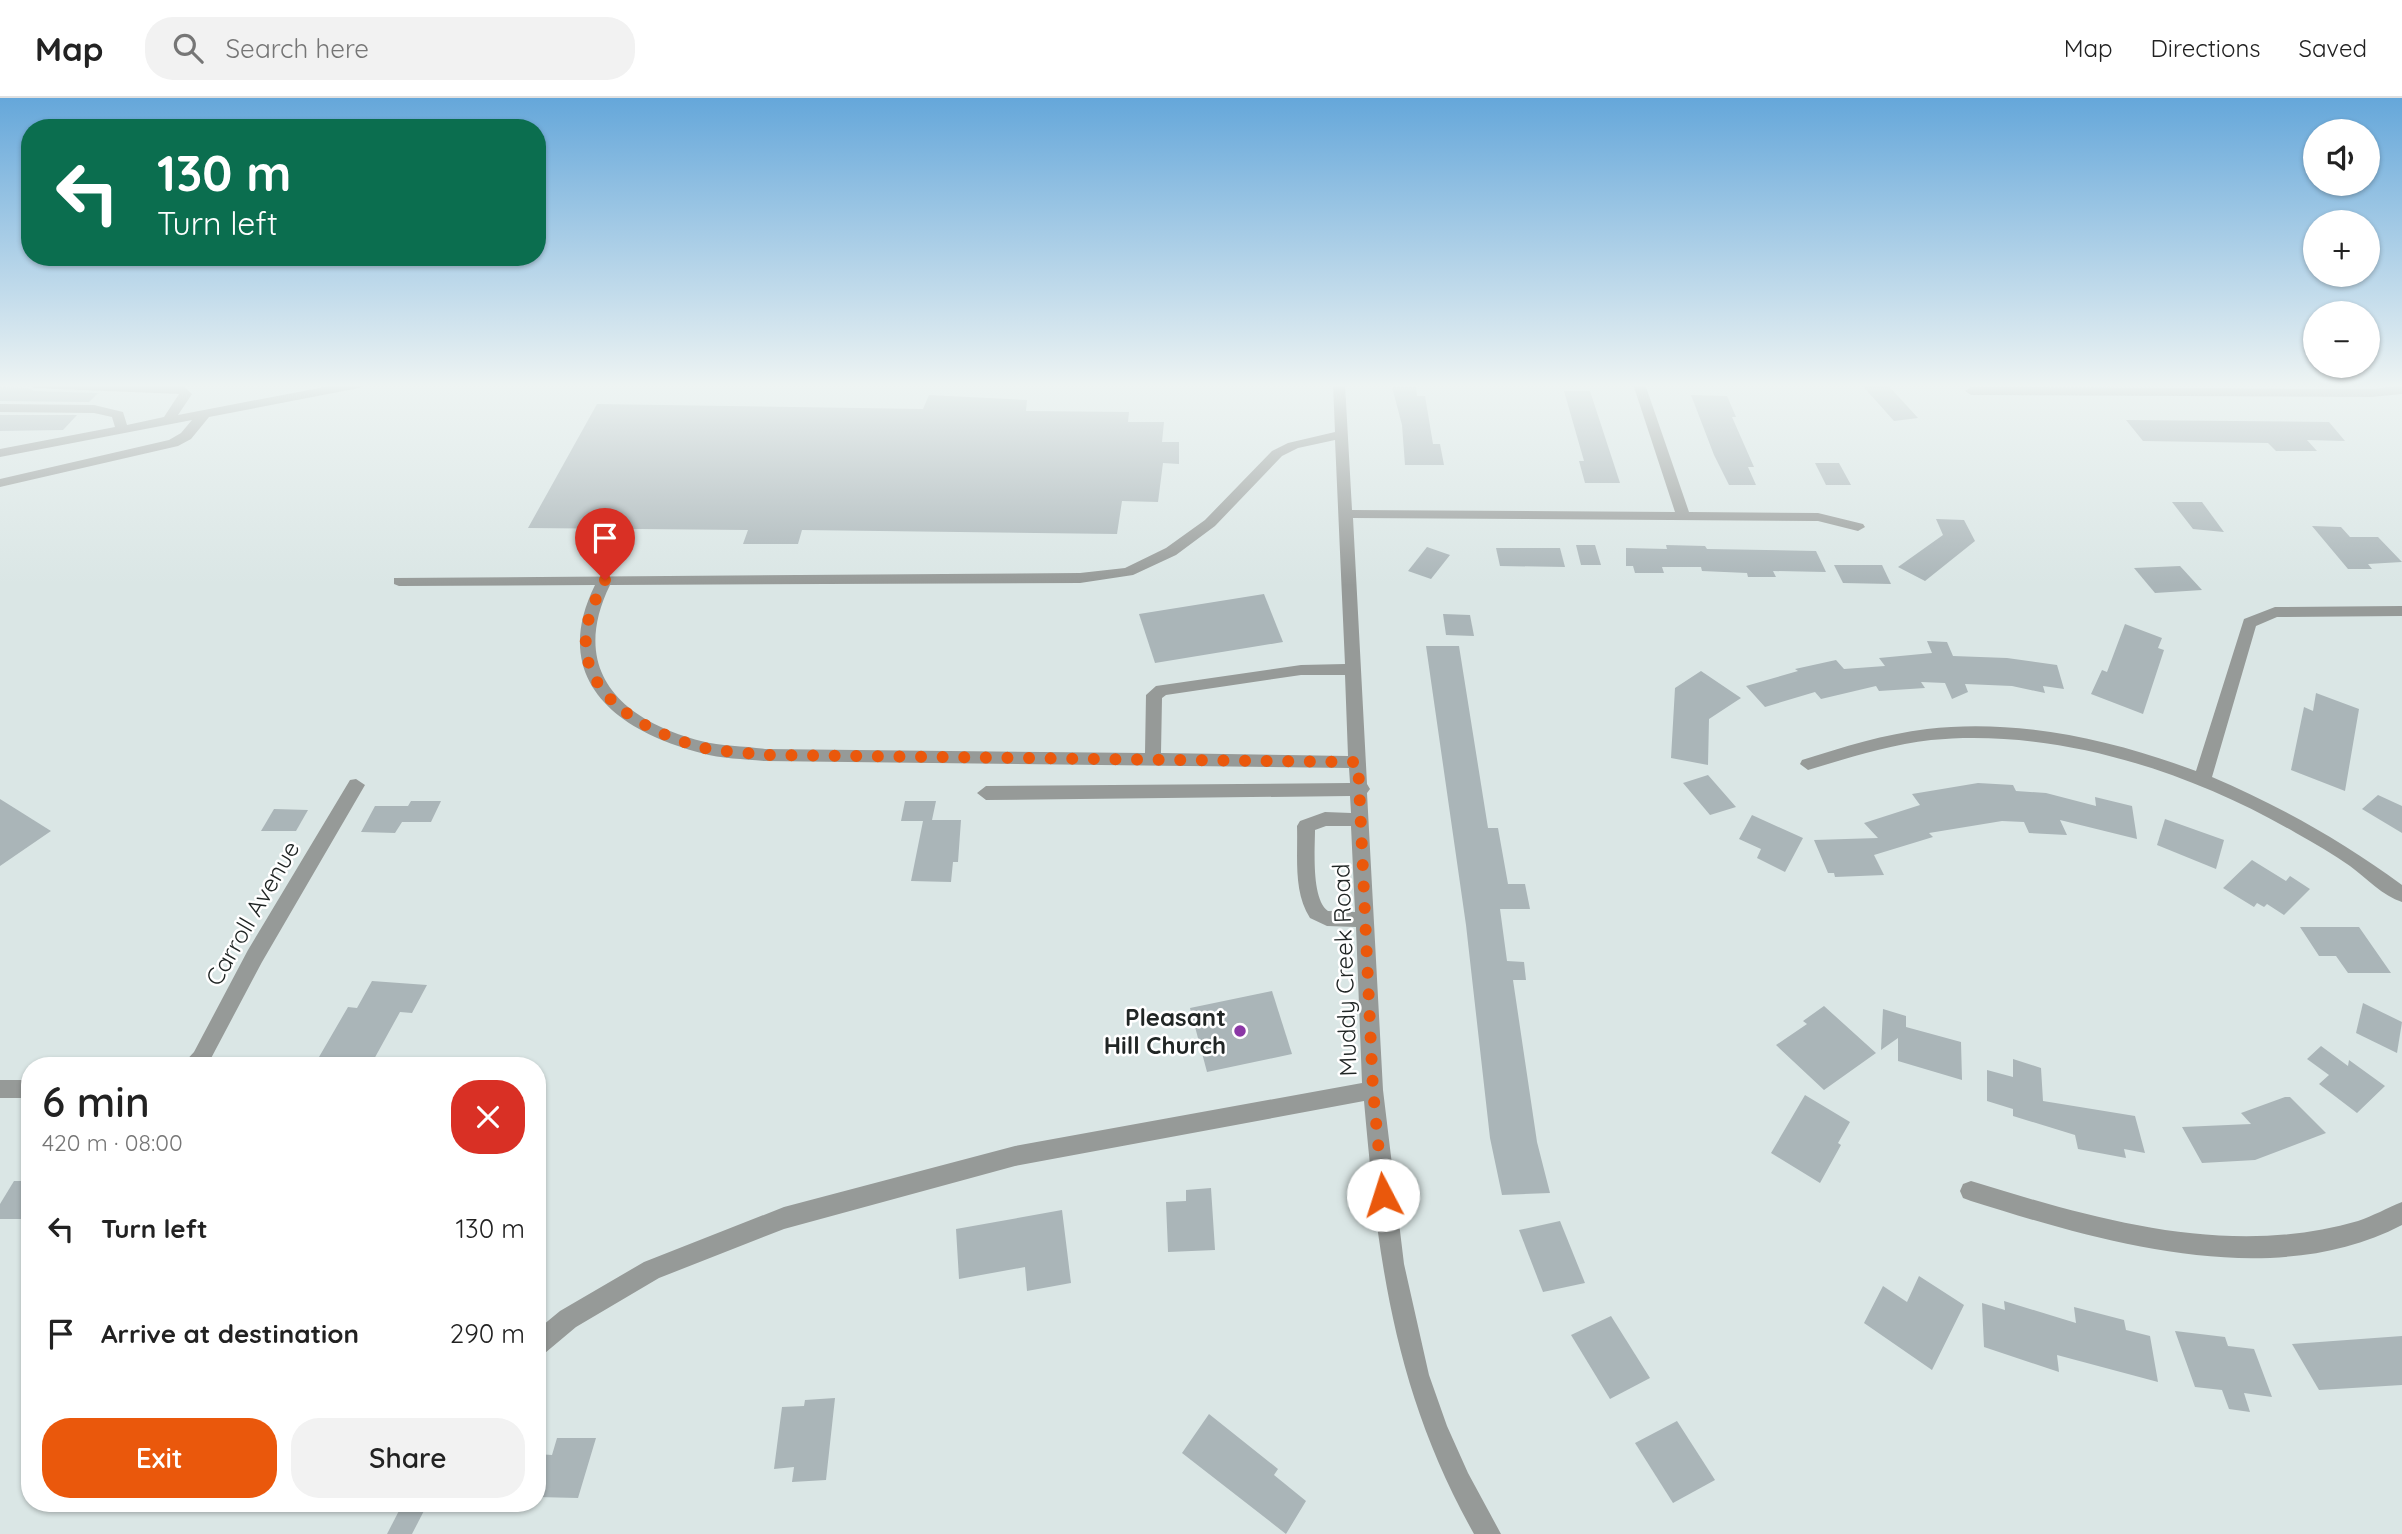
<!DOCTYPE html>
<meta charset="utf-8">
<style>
:root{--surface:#fff;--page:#f2f2f2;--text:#222;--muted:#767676;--line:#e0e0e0;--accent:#ea580c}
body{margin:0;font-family:Quicksand,sans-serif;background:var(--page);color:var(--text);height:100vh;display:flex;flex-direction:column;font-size:26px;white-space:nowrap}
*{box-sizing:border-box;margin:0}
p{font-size:23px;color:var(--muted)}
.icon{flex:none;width:38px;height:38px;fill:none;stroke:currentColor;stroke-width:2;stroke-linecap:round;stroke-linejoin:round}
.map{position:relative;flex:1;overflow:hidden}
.panel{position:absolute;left:21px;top:959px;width:525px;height:455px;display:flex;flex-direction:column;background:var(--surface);border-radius:28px;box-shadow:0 2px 5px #0004}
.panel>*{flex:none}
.top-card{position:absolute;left:21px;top:21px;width:525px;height:147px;border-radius:28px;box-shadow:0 2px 5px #0004;background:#0b6e4f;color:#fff;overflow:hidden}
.buttons{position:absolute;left:2303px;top:21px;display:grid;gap:14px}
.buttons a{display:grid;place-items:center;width:77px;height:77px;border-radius:50%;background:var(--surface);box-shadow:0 2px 5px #0004;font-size:35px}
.pin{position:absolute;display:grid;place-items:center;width:60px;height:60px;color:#fff;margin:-72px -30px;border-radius:50% 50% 50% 0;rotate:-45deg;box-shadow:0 0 7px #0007}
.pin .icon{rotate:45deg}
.me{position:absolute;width:77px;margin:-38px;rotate:355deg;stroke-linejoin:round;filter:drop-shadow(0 0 5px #0008)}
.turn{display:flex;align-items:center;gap:24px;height:147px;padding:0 21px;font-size:32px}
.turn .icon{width:91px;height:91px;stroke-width:2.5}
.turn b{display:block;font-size:49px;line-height:60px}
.round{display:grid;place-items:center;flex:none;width:74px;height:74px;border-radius:28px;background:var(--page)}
.summary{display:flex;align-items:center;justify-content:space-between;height:119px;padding:0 21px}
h1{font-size:42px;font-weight:600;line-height:52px}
.button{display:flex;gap:14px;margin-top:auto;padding:14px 21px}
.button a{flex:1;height:80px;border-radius:28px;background:var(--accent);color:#fff;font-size:28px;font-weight:600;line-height:80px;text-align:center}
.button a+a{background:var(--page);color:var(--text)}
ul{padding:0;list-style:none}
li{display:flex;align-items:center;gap:21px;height:105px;padding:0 21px}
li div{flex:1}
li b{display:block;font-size:26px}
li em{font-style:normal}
header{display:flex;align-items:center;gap:42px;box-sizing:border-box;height:98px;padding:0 35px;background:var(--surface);border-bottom:2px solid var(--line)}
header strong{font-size:33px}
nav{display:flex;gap:38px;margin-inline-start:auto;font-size:24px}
.search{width:490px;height:63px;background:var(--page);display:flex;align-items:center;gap:18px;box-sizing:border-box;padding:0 24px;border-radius:28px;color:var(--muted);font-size:26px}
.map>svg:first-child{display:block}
</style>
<header>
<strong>Map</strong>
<div class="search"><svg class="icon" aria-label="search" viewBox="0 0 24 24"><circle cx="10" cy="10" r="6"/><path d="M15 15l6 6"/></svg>Search here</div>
<nav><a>Map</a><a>Directions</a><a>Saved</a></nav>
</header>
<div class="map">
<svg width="2402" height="1436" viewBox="0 0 2402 1436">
<rect width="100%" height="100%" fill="#dae6e5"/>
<g fill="#aab5b8">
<polygon points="1861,286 1887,286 1918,320 1894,323"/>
<polygon points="0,289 29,290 34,293 98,295 89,304 0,303"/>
<polygon points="1392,289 1416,289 1417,298 1425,298 1433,346 1440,346 1444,367 1405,367 1402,327"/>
<polygon points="1564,293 1590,293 1620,385 1585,385 1579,363 1584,363"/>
<polygon points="929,297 1027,302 1026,313 1129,314 1128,324 1164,324 1162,344 1179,344 1179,366 1163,365 1158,404 1122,403 1117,436 802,432 798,446 743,446 748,432 528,430 597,306 923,311"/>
<polygon points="1691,297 1727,298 1736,319 1732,319 1754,369 1748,369 1756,387 1729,387 1714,357"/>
<polygon points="0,317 77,317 63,332 0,333"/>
<polygon points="2126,322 2329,324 2345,343 2307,342 2317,353 2276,353 2268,345 2143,343"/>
<polygon points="1815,365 1839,365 1851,387 1826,387"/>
<polygon points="2172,404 2202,404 2224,434 2193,431"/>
<polygon points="1936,421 1964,422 1975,443 1925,483 1898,469 1943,437"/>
<polygon points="2312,428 2341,429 2350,439 2378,439 2402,464 2368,466 2372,471 2348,471"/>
<polygon points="1576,447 1595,447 1601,467 1581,467"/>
<polygon points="1666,447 1705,448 1707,451 1816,453 1826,474 1773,473 1776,479 1748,479 1747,475 1702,473 1701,469 1662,469 1664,475 1635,475 1633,468 1626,468 1626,450 1667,451"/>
<polygon points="1427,449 1450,457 1431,481 1408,473"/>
<polygon points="1496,450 1560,450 1565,469 1500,468"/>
<polygon points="1834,467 1882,467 1891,486 1843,485"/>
<polygon points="2180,468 2202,492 2155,495 2134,470"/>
<polygon points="1264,496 1283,544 1155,565 1139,516"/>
<polygon points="1443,516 1470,517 1474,538 1446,537"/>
<polygon points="2125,526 2162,540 2158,550 2164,552 2143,616 2091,596 2102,572 2107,574"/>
<polygon points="1927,543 1947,544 1953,558 2007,560 2057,567 2064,591 2043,588 2045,595 2012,588 1965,586 1968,594 1952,601 1945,585 1921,584 1925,590 1879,593 1876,588 1821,601 1815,594 1765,609 1746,588 1798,573 1795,571 1836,562 1844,571 1885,568 1879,560 1932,555"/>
<polygon points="1426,548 1459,548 1488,730 1498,730 1508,786 1525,786 1530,811 1500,811 1507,863 1524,864 1526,882 1513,882 1537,1044 1550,1095 1502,1097 1490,1040 1466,827"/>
<polygon points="1701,573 1741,600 1709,621 1708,667 1671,660 1675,590"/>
<polygon points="2316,595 2359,611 2345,693 2291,672 2304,609 2313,613"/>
<polygon points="1708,677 1736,709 1710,717 1683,685"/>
<polygon points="1978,685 2013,687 2016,693 2046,695 2096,708 2095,699 2132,708 2137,741 2060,722 2067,737 2029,735 2024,724 2002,723 1929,735 1933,739 1874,757 1884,777 1835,779 1834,775 1828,775 1814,742 1878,740 1864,725 1920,707 1912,696"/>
<polygon points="2378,697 2402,708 2402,735 2362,711"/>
<polygon points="0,701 51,733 0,768"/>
<polygon points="411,703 441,703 431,724 402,724 395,735 361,734 375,708 408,708"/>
<polygon points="905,703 936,703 932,722 961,722 958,764 953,764 951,784 911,783 923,723 901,723"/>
<polygon points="274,711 308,712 296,733 261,733"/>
<polygon points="1752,717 1803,740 1785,774 1757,760 1761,751 1739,741"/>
<polygon points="2165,721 2224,742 2216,771 2157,747"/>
<polygon points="2252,762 2286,783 2290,778 2310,791 2284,817 2267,806 2264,809 2257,805 2254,809 2223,790"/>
<polygon points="2300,829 2359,829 2391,875 2348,875 2336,858 2319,858"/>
<polygon points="372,883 427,887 412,915 400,914 373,963 319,959 348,909 357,910"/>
<polygon points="1272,893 1292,956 1207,974 1190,910"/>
<polygon points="2363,905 2402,924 2397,955 2356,935"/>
<polygon points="1824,908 1876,955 1824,992 1776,947 1807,926 1803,923"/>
<polygon points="1883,911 1906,918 1906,929 1961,944 1962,982 1898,963 1898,940 1881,952"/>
<polygon points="2321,948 2348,968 2349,962 2385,988 2357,1015 2319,986 2329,977 2307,961"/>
<polygon points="2013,961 2041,970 2043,1003 2135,1018 2145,1055 2124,1051 2126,1060 2078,1051 2075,1037 2013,1018 2013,1011 1987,1003 1987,972 2013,979"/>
<polygon points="1805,997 1850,1024 1838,1045 1841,1047 1820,1085 1771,1055"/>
<polygon points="2285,999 2290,999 2326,1035 2255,1062 2202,1065 2182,1029 2251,1026 2241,1015"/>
<polygon points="14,1083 30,1083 30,1121 0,1121 0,1106"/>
<polygon points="1211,1090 1215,1152 1168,1154 1166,1104 1186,1103 1186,1092"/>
<polygon points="1062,1112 1071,1185 1027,1193 1025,1169 959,1181 956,1131"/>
<polygon points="1560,1123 1585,1185 1543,1194 1519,1132"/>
<polygon points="1919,1178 1964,1207 1932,1272 1864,1225 1883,1188 1907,1204"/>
<polygon points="2004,1203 2076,1225 2074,1209 2124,1222 2126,1232 2150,1238 2158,1284 2057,1257 2059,1274 1984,1249 1982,1205 2005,1212"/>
<polygon points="1611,1218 1650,1280 1610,1301 1571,1237"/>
<polygon points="2175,1233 2225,1239 2228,1248 2254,1251 2272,1299 2244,1295 2250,1314 2229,1311 2222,1292 2195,1289"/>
<polygon points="2402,1238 2402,1287 2319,1292 2292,1246"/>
<polygon points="835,1300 826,1382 792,1384 794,1369 774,1371 782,1309 804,1308 805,1302"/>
<polygon points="1209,1316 1278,1371 1274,1377 1306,1403 1286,1436 1182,1355"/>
<polygon points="1677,1323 1715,1382 1673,1405 1635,1345"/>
<polygon points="557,1340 596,1340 578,1400 537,1399 537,1356 552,1357"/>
<polygon points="403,1405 428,1405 412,1436 387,1436"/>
</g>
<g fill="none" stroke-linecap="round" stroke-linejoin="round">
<g fill="#969a98" fill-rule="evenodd">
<polygon points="28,286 182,287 192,296 178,317 340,286 365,286 359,290 209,319 191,341 178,348 0,389 0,381 169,342 181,335 192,322 0,359 0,351 115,329 112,319 94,315 0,314 0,306 94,307 123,314 127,327 164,319 179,296 34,290"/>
<path d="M1333,286H1345L1352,412L1675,414L1633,286H1645L1689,414L1818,415L1863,426L1865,429L1858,433L1818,423L1353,420L1367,686L1370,691L1367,695L1383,992L1404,1166L1429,1277L1447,1328L1468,1375L1501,1436H1474C1394,1293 1378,1163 1364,1003L1015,1068L784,1131L659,1180L576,1229L545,1255L537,1259V1232L560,1213L644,1164L784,1109L1015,1048L1362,985L1356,829L1327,828L1310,820C1293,794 1298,759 1297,728L1300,723L1325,714L1351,715L1350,698L986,702L977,695L986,688L1350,685L1349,670L765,663C744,661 722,661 701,655C615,633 549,580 595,487L399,488L394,486V480L1080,475L1125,470L1166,450L1205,422L1272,353L1288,345L1335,334ZM1335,342L1345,566L1301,567L1156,588L1146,597L1145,655L765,651C744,648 721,648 701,643C619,622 569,571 610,487L1080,485L1133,477L1176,457L1215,428L1282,358L1298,350ZM1301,577H1345L1348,658L1161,655L1162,600L1166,597ZM1326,728H1351L1355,814L1328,813C1311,801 1315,751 1315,732Z"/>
<polygon points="2402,288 2402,296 2371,299 1971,297 1965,293 1971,289 2371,291"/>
<path d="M2402,508V518L2277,519L2256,528L2212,679C2280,708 2342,743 2402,787V804C2383,798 2366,780 2350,768C2333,756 2314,745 2296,735C2189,673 2056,630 1931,642C1889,647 1848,660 1808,672L1800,666L1802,662C1843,649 1885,636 1927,631C2017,620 2113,642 2196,673L2244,521L2275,509Z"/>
<polygon points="356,681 365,687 262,864 208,966 181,968 194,954 248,852 350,682"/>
<rect x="0" y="982" width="30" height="18"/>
<path d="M1971,1083C2095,1121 2228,1161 2358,1123C2373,1118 2387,1110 2402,1104V1127C2271,1195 2102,1144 1971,1103L1963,1100L1960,1093L1963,1086Z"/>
</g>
</g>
<linearGradient id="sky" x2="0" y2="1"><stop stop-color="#65a7da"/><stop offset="0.59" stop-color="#eef4f3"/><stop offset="1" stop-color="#eef4f3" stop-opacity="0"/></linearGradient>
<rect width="2402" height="487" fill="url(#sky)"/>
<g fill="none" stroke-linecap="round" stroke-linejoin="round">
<path stroke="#ea580c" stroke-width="12" stroke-dasharray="0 21.6" d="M605,482C596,500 587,518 586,538C581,600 649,635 700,649C721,654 744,654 765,657L1358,664L1373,992L1383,1097"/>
</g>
<circle fill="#8b37a6" stroke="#fff" stroke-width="2.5" cx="1240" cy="933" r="7"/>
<g text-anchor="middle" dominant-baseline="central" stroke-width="5" stroke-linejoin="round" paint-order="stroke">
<g font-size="24" fill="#212625" stroke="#fff">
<text transform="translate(252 815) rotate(-60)">Carroll Avenue</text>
<text transform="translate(1344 872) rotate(-92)">Muddy Creek Road</text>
</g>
<g font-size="24" font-weight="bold" fill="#212625" stroke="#fff" text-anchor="end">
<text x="1226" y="919">Pleasant<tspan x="1226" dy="28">Hill Church</tspan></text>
</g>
</g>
</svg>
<div class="buttons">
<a><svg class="icon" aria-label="sound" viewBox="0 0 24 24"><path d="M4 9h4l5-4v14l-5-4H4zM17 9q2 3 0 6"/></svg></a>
<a>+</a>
<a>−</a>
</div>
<div class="pin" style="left:605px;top:482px;background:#d93025"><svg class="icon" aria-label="arrive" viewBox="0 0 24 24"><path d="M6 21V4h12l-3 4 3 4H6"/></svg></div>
<svg class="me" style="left:1383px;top:1097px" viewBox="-20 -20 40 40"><circle r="19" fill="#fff"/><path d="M0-13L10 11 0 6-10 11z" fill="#ea580c"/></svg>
<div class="top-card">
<div class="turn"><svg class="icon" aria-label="left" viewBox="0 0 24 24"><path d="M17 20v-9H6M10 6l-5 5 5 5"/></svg><div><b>130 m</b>Turn left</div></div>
</div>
<section class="panel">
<div class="summary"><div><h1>6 min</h1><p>420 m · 08:00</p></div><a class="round" style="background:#d93025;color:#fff"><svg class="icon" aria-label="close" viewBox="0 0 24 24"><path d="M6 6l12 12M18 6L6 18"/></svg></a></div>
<ul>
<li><svg class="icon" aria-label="left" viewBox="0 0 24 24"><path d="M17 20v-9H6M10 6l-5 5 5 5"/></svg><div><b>Turn left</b></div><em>130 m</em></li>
<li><svg class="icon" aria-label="arrive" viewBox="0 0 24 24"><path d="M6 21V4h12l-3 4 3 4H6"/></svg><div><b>Arrive at destination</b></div><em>290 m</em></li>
</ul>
<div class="button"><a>Exit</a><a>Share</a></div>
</section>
</div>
